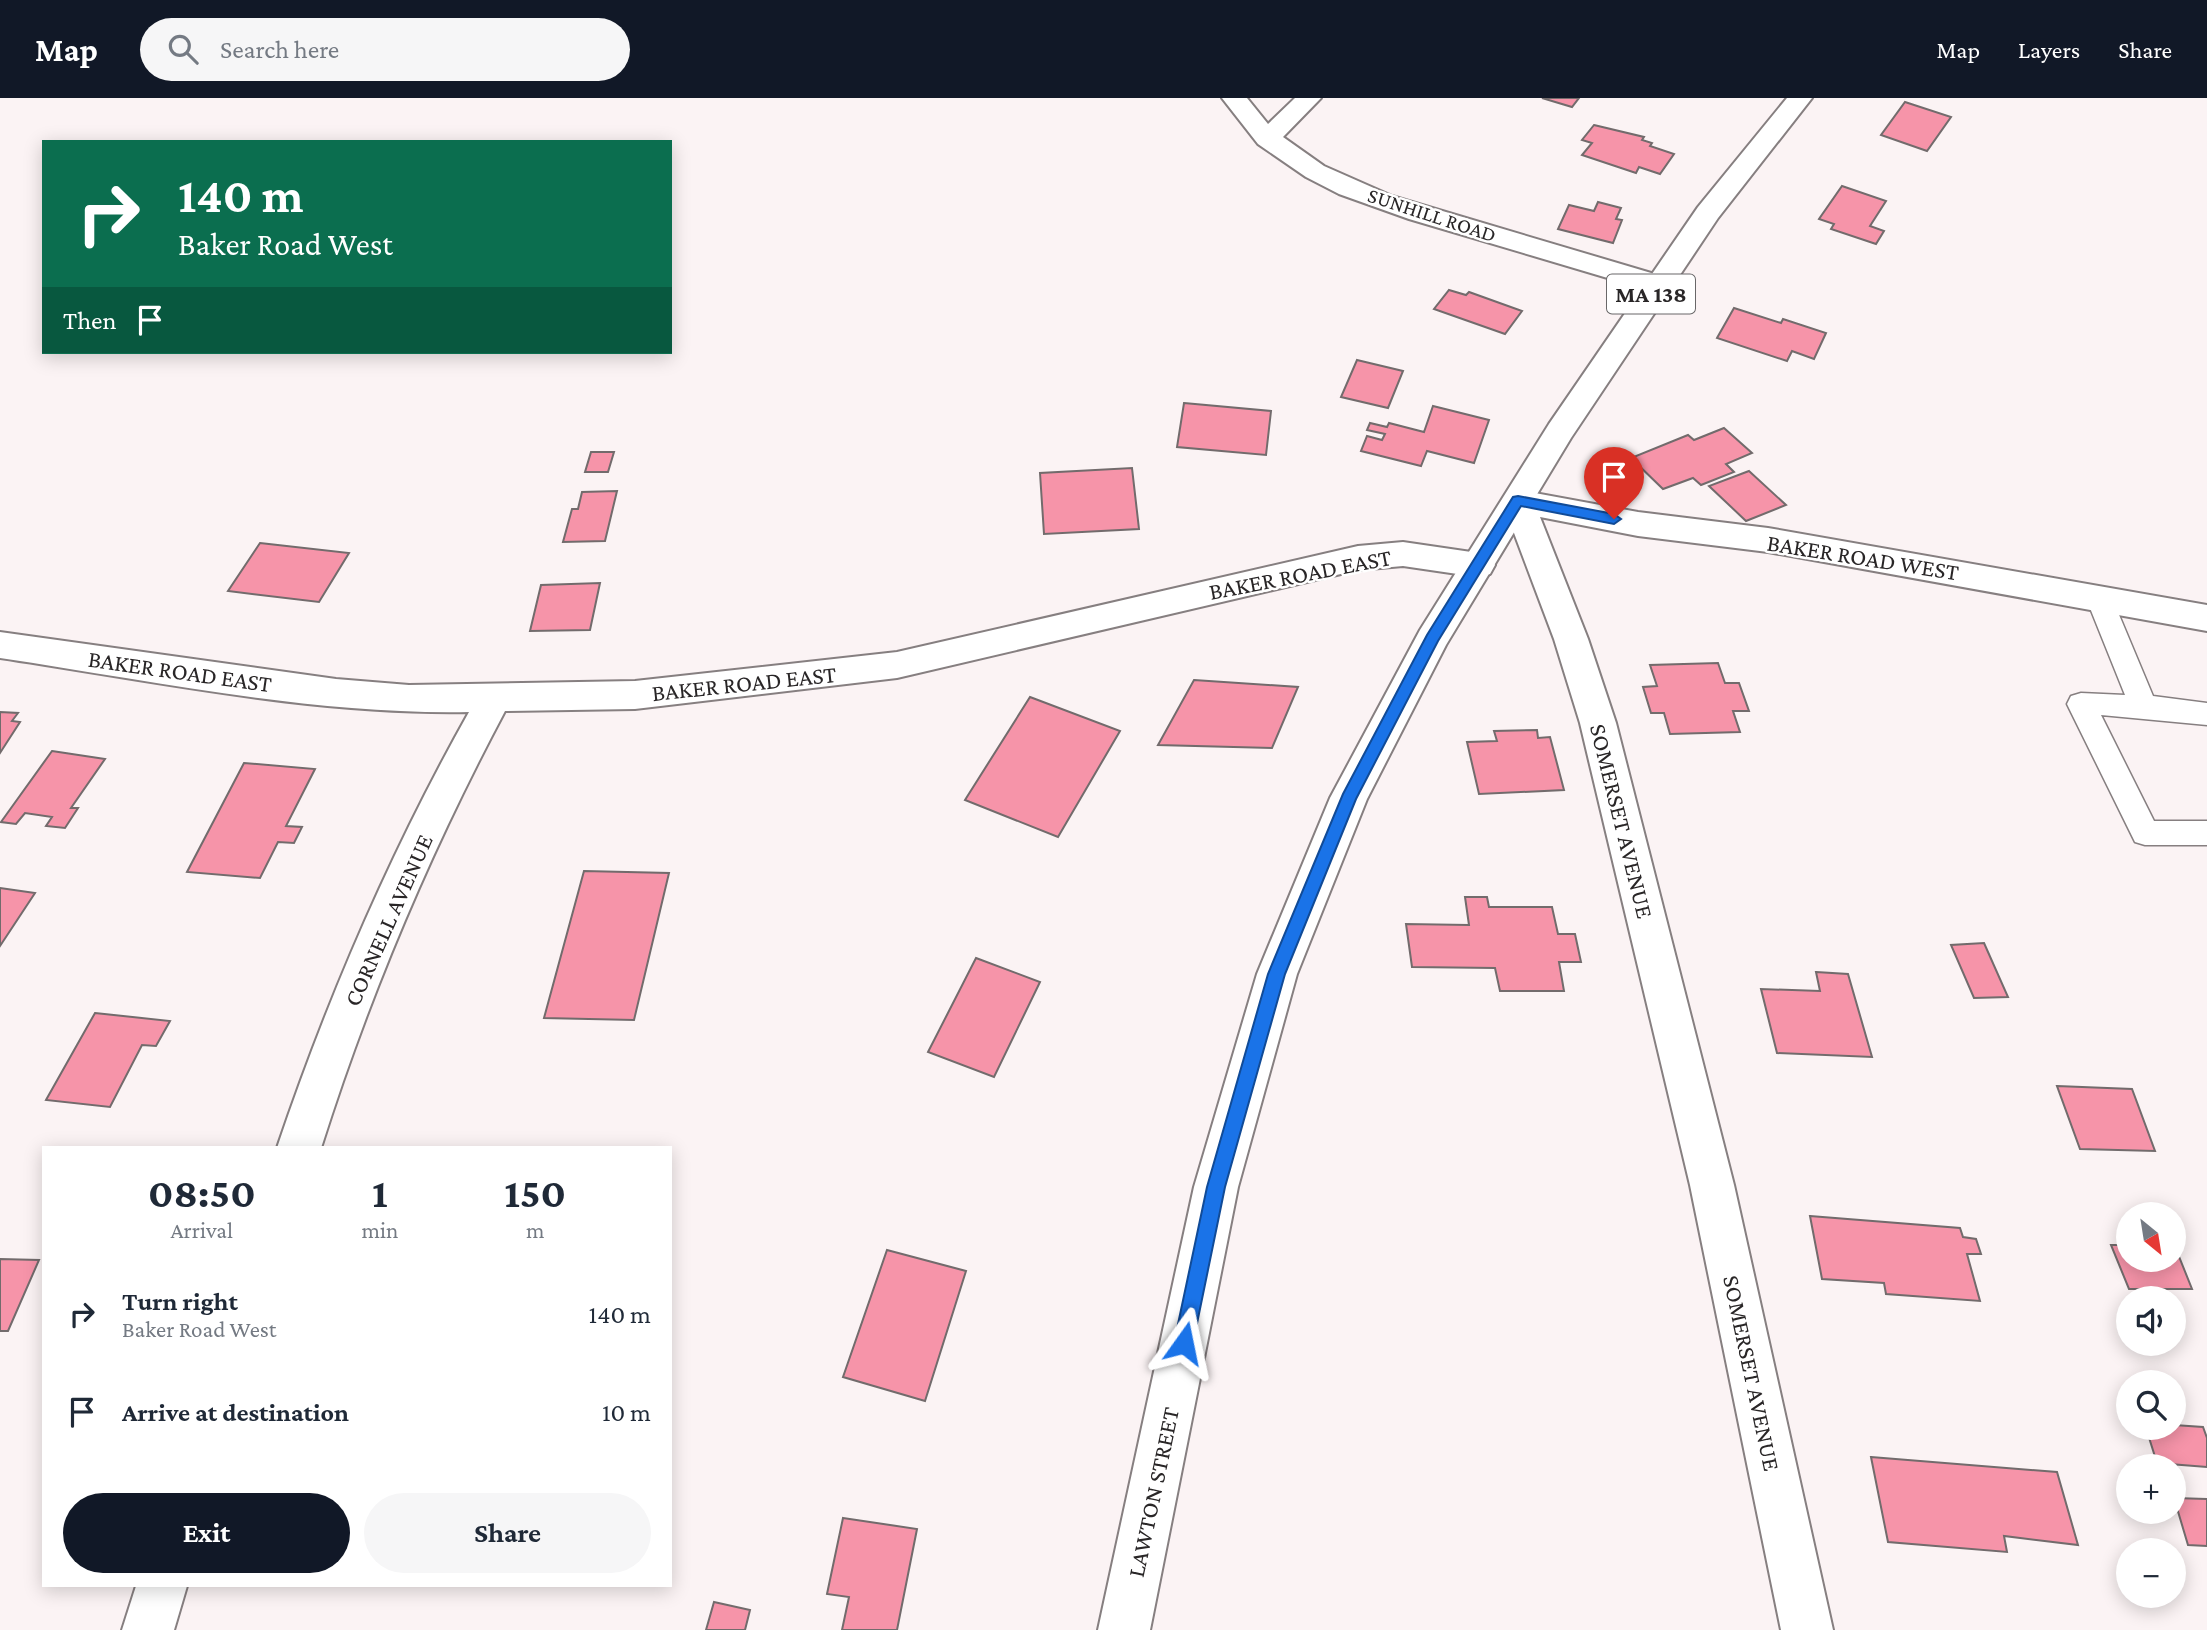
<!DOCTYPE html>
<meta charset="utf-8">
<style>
:root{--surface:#fff;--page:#f6f6f7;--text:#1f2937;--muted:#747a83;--accent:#111827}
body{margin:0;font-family:"Crimson Pro",serif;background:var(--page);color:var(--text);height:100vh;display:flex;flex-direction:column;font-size:26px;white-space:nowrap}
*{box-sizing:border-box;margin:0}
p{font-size:23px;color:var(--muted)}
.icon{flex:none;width:38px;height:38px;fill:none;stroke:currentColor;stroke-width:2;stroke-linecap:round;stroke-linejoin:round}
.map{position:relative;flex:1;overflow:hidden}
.drawer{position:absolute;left:42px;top:1048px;width:630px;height:441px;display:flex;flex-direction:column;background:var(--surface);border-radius:0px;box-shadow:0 4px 18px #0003}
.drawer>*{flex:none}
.top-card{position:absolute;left:42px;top:42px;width:630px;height:214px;border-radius:0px;box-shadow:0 4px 18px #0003;background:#0b6e4f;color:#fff;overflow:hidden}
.needle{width:46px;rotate:150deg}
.tools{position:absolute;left:2116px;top:1104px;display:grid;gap:14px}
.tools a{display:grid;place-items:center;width:70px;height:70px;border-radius:50%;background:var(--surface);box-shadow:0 4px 18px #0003;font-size:35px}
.pin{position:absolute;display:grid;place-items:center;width:60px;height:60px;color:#fff;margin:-72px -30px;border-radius:50% 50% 50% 0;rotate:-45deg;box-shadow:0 0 7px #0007}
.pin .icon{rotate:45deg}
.me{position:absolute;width:77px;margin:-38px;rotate:12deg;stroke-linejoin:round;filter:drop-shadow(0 0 5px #0008)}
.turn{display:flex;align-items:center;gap:24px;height:147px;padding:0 21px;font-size:32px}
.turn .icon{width:91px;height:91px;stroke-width:2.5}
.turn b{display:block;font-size:49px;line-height:60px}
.then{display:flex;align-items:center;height:66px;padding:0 21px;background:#0003;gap:14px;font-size:26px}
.eta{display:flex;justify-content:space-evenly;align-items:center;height:119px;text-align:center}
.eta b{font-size:42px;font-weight:700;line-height:49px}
.button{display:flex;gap:14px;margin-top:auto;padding:14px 21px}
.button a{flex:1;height:80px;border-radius:42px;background:var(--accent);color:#fff;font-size:28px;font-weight:700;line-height:80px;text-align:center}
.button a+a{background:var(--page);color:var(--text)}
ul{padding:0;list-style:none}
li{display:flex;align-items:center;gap:21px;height:98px;padding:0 21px}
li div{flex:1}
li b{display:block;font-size:26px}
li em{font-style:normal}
header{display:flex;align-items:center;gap:42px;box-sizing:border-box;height:98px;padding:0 35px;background:var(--accent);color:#fff}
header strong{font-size:33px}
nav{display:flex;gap:38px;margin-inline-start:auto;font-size:24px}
.search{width:490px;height:63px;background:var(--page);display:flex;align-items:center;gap:18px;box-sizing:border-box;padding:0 24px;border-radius:38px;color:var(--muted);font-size:26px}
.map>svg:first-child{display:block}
</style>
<header>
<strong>Map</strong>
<div class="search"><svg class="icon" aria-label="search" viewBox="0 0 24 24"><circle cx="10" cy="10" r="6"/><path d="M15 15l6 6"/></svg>Search here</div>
<nav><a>Map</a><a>Layers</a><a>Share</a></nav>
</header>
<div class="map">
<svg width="2207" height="1532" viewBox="0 0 2207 1532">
<rect width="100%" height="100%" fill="#fbf3f4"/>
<g fill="#f694a9" stroke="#726b6c" stroke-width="2">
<polygon points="1542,0 1579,0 1572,9"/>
<polygon points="1905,4 1951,19 1927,53 1881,37"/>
<polygon points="1594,27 1644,39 1642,42 1652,45 1650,48 1674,56 1660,76 1639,69 1636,75 1582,57 1592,45 1582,42"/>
<polygon points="1842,88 1886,103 1870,128 1884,133 1876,146 1831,131 1834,126 1819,121"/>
<polygon points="1598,104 1621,110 1616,121 1622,122 1613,145 1558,131 1569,107 1594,113"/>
<polygon points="1449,192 1466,197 1469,194 1522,213 1505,236 1434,211"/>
<polygon points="1734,210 1781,225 1783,221 1826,235 1814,261 1792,253 1787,263 1717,240"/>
<polygon points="1357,262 1403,273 1388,310 1341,299"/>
<polygon points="1184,305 1271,313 1266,357 1177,349"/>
<polygon points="1433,308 1489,322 1474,365 1427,353 1421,368 1361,353 1367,338 1382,342 1385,336 1367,332 1370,325 1387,329 1389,325 1424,334"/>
<polygon points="1724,330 1752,355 1726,366 1734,374 1701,387 1693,380 1663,391 1631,360 1688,337 1694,342"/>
<polygon points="591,354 614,354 608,374 585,374"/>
<polygon points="1132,370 1139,431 1044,436 1040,375"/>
<polygon points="1749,373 1786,407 1746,423 1709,388"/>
<polygon points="617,393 605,443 563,444 572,411 578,411 582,394"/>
<polygon points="260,445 349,455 319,504 228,493"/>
<polygon points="600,485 590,532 530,533 541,487"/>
<polygon points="1718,565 1725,585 1739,585 1749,613 1733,613 1740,634 1670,636 1664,615 1651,615 1643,589 1657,588 1650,567"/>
<polygon points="1194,582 1298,589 1272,650 1158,647"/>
<polygon points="1030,599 1120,633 1058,739 965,702"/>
<polygon points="0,614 18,615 12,623 20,624 0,655"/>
<polygon points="1537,632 1538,640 1550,639 1564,692 1479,696 1467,644 1497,643 1494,633"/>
<polygon points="52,653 105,661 71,710 78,710 65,730 46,728 52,719 25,715 16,726 1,724"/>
<polygon points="244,665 315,671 286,728 302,729 294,745 278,744 260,780 187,774"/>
<polygon points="584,773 669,775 634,922 544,920"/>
<polygon points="0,790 35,795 0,848"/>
<polygon points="1465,799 1487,799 1489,809 1552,809 1558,836 1575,836 1581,864 1559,864 1564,893 1500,893 1495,870 1412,869 1406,826 1469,827"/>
<polygon points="1984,845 2008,899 1974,900 1951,847"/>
<polygon points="976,860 1040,884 994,979 928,954"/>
<polygon points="1816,874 1848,876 1872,959 1777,955 1761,891 1820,893"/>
<polygon points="95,915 170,923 156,948 142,947 110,1009 46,1002"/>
<polygon points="2057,988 2132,991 2155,1053 2080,1051"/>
<polygon points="1810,1118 1960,1130 1963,1139 1976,1141 1981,1156 1967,1156 1980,1203 1886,1196 1884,1185 1822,1181"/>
<polygon points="2174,1146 2192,1191 2129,1191 2111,1147 2128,1147 2128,1162 2174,1162"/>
<polygon points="887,1152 966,1173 925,1303 843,1279"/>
<polygon points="0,1161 39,1162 8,1233 0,1233"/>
<polygon points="2174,1327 2203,1329 2207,1340 2207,1369 2157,1365 2146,1330 2174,1330"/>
<polygon points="1871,1359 2057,1374 2078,1447 2004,1438 2007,1454 1888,1444"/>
<polygon points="2174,1400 2207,1401 2207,1448 2188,1447"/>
<polygon points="843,1420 917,1431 897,1532 842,1532 849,1499 827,1496"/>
<polygon points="714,1504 750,1512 745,1532 706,1532"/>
</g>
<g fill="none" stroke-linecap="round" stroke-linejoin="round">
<g stroke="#867f80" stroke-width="3">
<polygon id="lane" points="2099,490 2108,493 2112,500 2153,598 2207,605 2207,627 2101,617 2154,723 2207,723 2207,747 2145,747 2135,744 2067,606 2071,598 2081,595 2125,597 2086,500 2090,493"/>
</g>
<g stroke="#867f80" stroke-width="4">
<g id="street">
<polygon points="1222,0 1247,0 1268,26 1295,0 1321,0 1283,39 1324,68 1392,98 1668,180 1672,186 1668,192 1658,195 1648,192 1409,121 1339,96 1306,79 1258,46"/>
<polygon points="1518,392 1638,414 1768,430 2207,507 2207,533 1768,454 1638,438 1540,419 1588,541 1616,625 1734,1087 1833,1532 1781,1532 1690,1087 1580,625 1554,541 1502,403 1507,395"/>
<path d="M1403,444L1478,455L1490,458L1495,467L1490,476L1478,479L1403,468L1358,472L897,580L635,611L505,613C430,754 369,898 321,1050H277C328,899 391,753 469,614C313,617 154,583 0,560V534L336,581L409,587L635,583L897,554L1358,448Z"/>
<polygon points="136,1488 187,1488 174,1532 122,1532"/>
</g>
</g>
<g stroke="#867f80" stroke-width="4">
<polygon id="primary" points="1787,0 1812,0 1718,120 1571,340 1446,547 1367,701 1297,876 1238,1089 1150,1532 1098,1532 1194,1089 1257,876 1330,700 1420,532 1549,326 1698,109"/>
</g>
<use href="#lane" fill="#fff" fill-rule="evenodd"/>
<use href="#street" fill="#fff" fill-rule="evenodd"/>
<use href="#primary" fill="#fff" fill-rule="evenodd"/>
</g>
<polygon fill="#1a73e8" stroke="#114b97" stroke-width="2" points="1518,398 1614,416 1621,421 1614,426 1521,408 1438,543 1356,701 1285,876 1225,1089 1193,1245 1190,1252 1184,1255 1177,1252 1174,1245 1207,1089 1268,876 1343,696 1427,537 1513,399"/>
<g text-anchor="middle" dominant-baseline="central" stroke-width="5" stroke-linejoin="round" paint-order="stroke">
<g font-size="21" fill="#292627" stroke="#fff">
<text transform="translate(1432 117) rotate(18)">SUNHILL ROAD</text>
</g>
<rect fill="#fff" stroke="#696768" stroke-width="2" x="1607" y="176.5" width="88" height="39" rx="5"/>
<g font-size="23" font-weight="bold" fill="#292627">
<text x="1651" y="196">MA 138</text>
</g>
<g font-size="24" fill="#292627" stroke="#fff">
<text transform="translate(1863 459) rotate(9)">BAKER ROAD WEST</text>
<text transform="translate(1300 476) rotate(-11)">BAKER ROAD EAST</text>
<text transform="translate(180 573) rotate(8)">BAKER ROAD EAST</text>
<text transform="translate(744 585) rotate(-6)">BAKER ROAD EAST</text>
<text transform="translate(1622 723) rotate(76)">SOMERSET AVENUE</text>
<text transform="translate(388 822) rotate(-66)">CORNELL AVENUE</text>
<text transform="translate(1752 1275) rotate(78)">SOMERSET AVENUE</text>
<text transform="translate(1153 1394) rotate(-78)">LAWTON STREET</text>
</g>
</g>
</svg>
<div class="tools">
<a><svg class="needle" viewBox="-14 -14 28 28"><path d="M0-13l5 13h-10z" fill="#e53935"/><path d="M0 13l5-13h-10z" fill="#747a83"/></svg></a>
<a><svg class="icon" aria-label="sound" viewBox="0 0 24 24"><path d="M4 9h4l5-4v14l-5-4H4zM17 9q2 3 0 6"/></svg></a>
<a><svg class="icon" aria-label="search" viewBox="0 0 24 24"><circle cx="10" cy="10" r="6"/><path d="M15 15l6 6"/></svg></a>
<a>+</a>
<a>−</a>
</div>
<div class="pin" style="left:1614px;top:421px;background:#d93025"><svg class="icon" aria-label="arrive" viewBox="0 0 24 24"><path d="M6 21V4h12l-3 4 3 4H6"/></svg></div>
<svg class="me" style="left:1184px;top:1245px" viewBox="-20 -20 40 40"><path d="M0-17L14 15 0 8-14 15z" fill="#1a73e8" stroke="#fff" stroke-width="4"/></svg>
<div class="top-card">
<div class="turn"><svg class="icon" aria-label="right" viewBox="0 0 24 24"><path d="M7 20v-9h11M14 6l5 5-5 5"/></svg><div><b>140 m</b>Baker Road West</div></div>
<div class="then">Then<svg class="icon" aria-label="arrive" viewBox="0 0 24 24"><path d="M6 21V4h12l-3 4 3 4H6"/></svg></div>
</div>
<section class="drawer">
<div class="eta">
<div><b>08:50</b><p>Arrival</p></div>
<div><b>1</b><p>min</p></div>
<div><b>150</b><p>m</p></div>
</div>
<ul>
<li><svg class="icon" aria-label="right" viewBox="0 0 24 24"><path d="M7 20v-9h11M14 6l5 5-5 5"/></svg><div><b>Turn right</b><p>Baker Road West</p></div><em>140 m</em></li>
<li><svg class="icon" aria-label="arrive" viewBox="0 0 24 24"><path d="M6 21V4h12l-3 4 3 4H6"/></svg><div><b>Arrive at destination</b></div><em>10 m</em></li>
</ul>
<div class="button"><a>Exit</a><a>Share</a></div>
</section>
</div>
